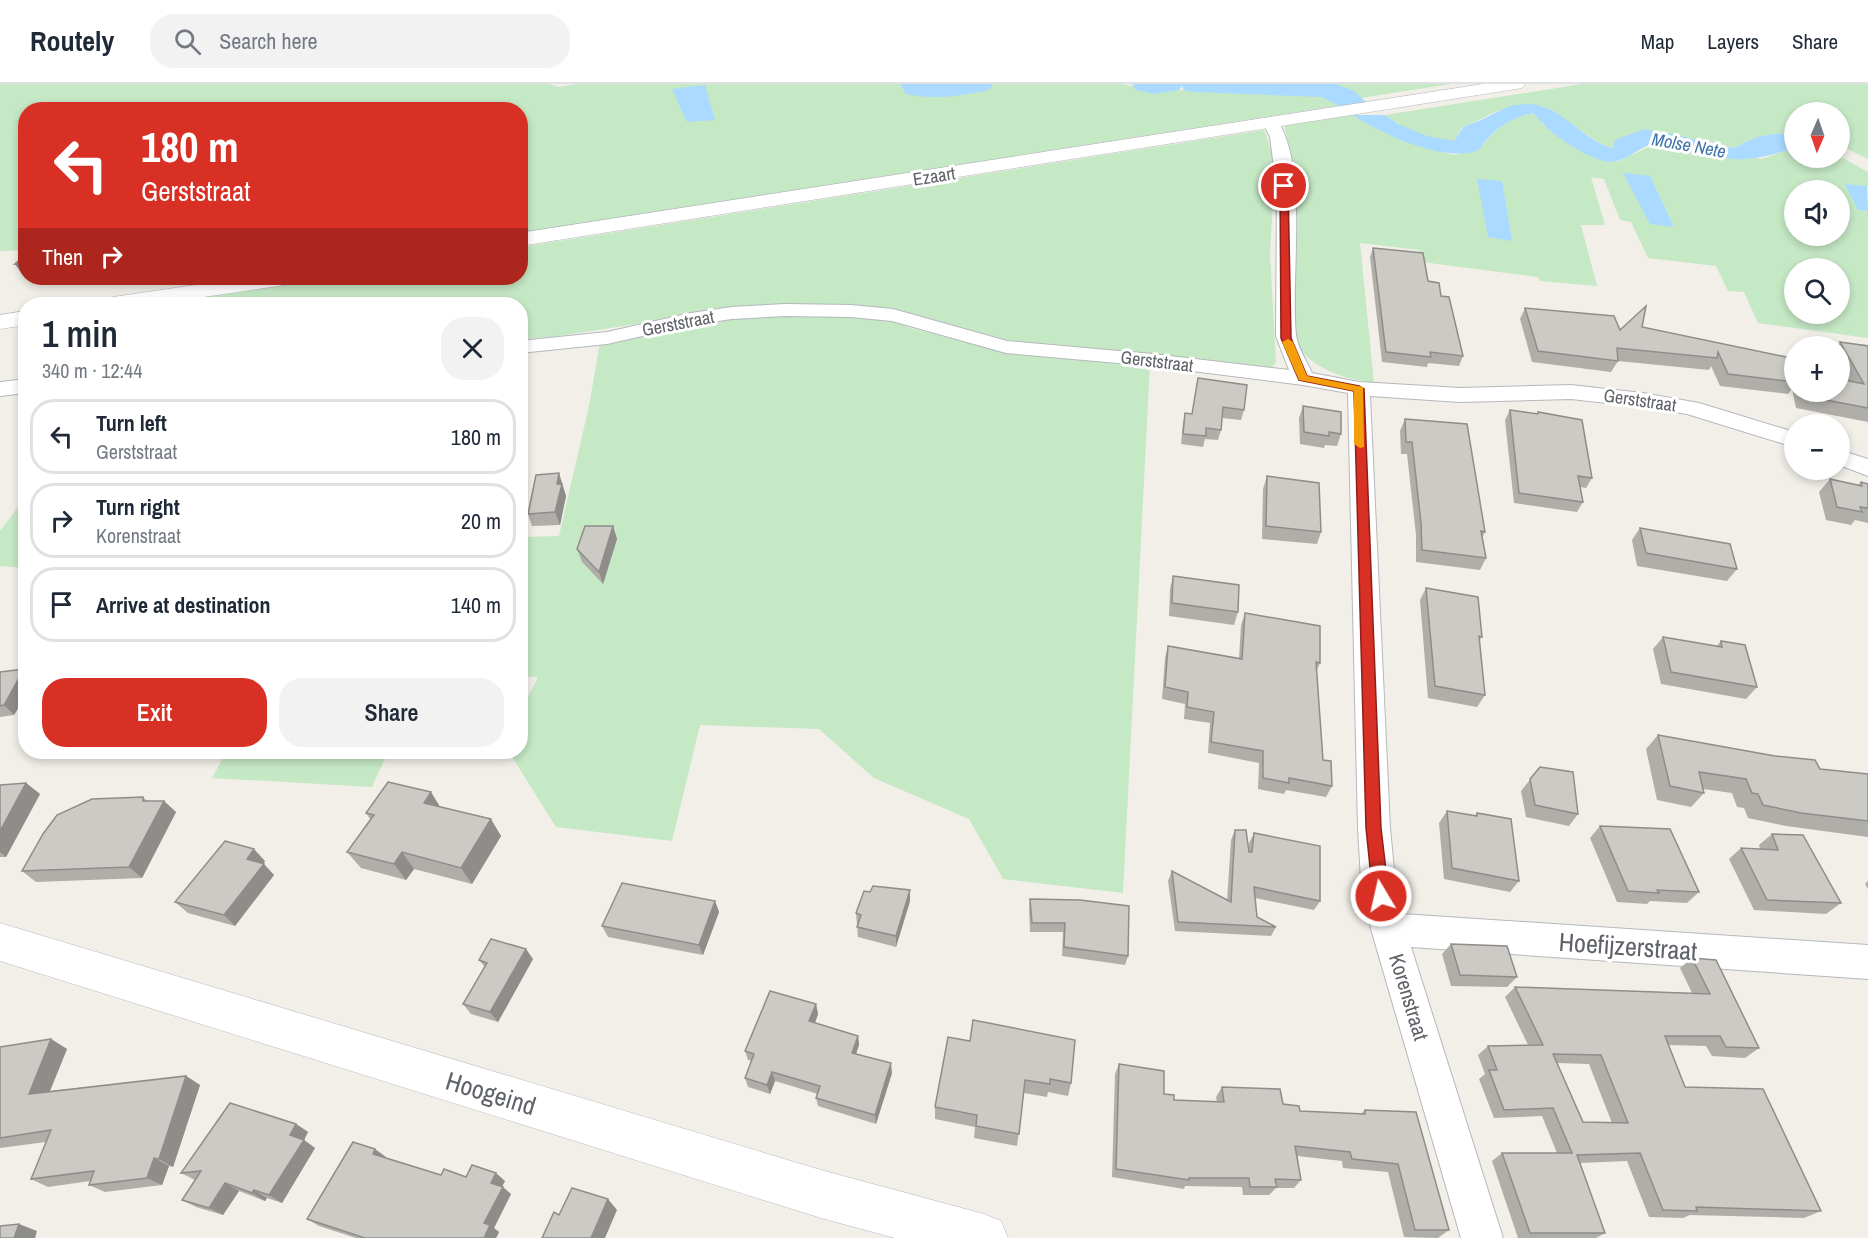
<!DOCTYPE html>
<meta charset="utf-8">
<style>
:root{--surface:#fff;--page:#f2f2f3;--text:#1f2937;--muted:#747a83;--line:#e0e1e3;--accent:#d93025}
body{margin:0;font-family:"Archivo Narrow",sans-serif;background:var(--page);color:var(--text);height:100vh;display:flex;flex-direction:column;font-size:22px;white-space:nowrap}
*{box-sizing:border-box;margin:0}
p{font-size:20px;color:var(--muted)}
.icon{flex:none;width:33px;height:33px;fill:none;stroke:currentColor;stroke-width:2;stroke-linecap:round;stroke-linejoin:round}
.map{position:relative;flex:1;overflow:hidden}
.sheet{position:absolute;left:18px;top:213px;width:510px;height:462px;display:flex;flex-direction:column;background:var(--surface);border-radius:24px;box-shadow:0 3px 9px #0003}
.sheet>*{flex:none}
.top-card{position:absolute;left:18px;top:18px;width:510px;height:183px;border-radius:24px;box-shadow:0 3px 9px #0003;background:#d93025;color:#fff;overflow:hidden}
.needle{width:39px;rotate:182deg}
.tools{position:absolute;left:1784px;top:18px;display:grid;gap:12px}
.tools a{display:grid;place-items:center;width:66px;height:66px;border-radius:50%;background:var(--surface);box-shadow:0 3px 9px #0003;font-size:30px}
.pin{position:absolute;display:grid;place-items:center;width:51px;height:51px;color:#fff;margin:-26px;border:3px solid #fff;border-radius:50%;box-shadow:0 2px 6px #0007}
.me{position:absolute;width:66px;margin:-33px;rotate:351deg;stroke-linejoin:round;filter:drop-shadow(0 0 4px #0008)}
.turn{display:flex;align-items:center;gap:21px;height:126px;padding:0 24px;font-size:27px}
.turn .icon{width:78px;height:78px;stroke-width:2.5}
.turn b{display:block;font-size:42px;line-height:51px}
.then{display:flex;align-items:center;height:57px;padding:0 24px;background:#0003;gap:12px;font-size:22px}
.round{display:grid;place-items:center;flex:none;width:63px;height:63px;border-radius:24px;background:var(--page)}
.summary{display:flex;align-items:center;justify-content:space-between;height:102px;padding:0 24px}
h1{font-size:36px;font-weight:600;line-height:45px}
.cta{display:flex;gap:12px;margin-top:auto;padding:12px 24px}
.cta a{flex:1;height:69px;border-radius:24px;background:var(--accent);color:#fff;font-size:24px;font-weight:600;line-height:69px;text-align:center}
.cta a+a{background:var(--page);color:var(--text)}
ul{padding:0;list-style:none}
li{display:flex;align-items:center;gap:18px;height:75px;margin:0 12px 9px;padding:0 12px;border:3px solid var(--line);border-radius:24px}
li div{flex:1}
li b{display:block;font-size:22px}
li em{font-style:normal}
header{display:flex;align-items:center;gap:36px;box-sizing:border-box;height:84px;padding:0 30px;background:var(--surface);border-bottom:2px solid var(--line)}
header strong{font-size:28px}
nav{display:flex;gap:33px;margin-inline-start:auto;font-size:21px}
.search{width:420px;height:54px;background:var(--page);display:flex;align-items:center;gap:15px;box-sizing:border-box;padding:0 21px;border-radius:24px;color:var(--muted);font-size:22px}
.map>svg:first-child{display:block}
</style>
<header>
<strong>Routely</strong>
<div class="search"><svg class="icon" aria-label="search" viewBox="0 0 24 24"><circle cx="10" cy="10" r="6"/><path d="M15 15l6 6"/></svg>Search here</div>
<nav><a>Map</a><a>Layers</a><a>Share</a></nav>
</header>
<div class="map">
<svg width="1868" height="1154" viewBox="0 0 1868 1154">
<rect width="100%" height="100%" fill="#f1efe8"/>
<g fill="#c5e8c5" fill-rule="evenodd">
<polygon points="0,0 549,0 558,3 577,0 908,0 908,5 923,9 936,10 969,7 995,0 1121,0 1151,5 1305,9 1330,12 1348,20 521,149 520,26 26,26 25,166 0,167"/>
<polygon points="1316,0 1451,0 1360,14 1343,5"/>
<path d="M1582,0H1868V75L1839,61V28H1794V49C1779,50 1763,50 1748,57C1741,60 1739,63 1730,64L1644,46L1615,56L1613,64C1587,58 1556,21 1535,21C1524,21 1508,24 1498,27C1486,31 1476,39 1463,42L1454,57C1430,57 1404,45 1385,31Z"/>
<path d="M1533,29L1539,34L1543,41L1589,71L1617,78L1657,59L1674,58L1695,64L1761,75L1794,64V74L1839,72L1868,88V104L1867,102L1858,126L1868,127V254L1758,239L1744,208L1728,207L1716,182L1648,174L1631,138L1620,136L1604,95L1591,93L1605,141H1581L1597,202L1540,197L1538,193L1422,178L1419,166L1360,159L1374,299C1344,294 1311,286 1295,257L1291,69L1284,41L1353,31L1396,54L1453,71L1479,66C1491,47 1512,33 1533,29ZM1623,89L1650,93L1674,143L1626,93ZM1794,106H1839V152H1794ZM1794,184H1839V230H1794Z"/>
<polygon points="1264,46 1275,78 1270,170 1276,279 1269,286 1008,256 890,224 832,220 793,221 701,230 552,253 521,255 520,220 151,220 329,194 520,194 521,163"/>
<polygon points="849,231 895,237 910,244 1006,268 1150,279 1123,809 1003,795 969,735 874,694 819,645 700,641 672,757 556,743 509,668 520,668 521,627 538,593 521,592 521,453 559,452 589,322 600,258 705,237 740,232"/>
<polygon points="25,414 25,484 0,482 0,447"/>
<polygon points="226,668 388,668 372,703 212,694"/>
</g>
<g fill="#aadaff">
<polygon points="705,1 715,36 687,38 672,5"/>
<path d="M1513,21C1521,21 1530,19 1537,21C1566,27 1584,57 1613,64L1615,56L1644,45L1668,49L1730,64C1739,63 1741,60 1748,57C1762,50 1778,50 1793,49L1794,64C1772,71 1750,78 1726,74C1704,70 1683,56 1659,58C1637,61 1625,84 1600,76C1582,70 1559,55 1545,42C1540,38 1538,33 1533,29C1512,33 1490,47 1479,66C1446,80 1381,50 1353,31H1385L1398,40L1427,52L1454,57L1464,42C1481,38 1496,27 1513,21Z"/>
<polygon points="1623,89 1650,92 1674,143 1650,140"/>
<polygon points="1477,95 1502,97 1512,157 1488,153"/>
<polygon points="1845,100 1867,102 1868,127 1858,126"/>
</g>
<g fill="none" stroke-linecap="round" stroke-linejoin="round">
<g fill="#aadaff" fill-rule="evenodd">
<path d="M900,0H993L989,6C961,12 934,16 906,10Z"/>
<polygon points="1132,0 1336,0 1354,7 1367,19 1363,25 1354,27 1345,25 1321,13 1193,8 1184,6 1182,2 1179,6 1154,10 1136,6"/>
</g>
<g stroke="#b5b8bc" stroke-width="2">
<g id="minor">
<path d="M1271,34L1277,36C1309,83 1290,192 1296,251C1298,265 1307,277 1312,289L1359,298L1460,304L1571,301L1643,309L1699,319L1794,348V363L1687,330L1643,323L1571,315L1460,318L1370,312L1390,744L1395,796L1402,830L1868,861V895L1411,863L1503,1154H1461L1371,845L1361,796L1358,744L1348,309L1303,301L1152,282L1006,269L892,237L851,233L785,232L732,235L691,241L607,260L520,269V257L607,248L691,229L732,223L785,220L851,221L893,225L1007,257L1152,270L1289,286L1276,252L1277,106L1270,53L1263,39Z"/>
<polygon points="26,295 26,309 0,312 0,298"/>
<polygon points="1839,366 1868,375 1868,392 1839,381"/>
</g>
</g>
<g stroke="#b5b8bc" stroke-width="1">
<polygon id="tertiary" points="0,839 821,1086 984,1130 1001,1137 1008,1154 895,1154 821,1134 0,877"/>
</g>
<g stroke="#b6babf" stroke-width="1">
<g id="secondary">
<polygon points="1483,0 1525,0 1522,4 1516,5 520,162 520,149"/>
<polygon points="243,194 296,194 293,199 285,201 156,220 101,220 105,215 113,213"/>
<polygon points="26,227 26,241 0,245 0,231"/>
</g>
</g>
<use href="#minor" fill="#fff" fill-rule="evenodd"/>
<use href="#tertiary" fill="#fff" fill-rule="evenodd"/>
<use href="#secondary" fill="#fff" fill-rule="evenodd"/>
</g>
<g fill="#afaea9" fill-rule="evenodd">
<polygon points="1373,164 1428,197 1441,212 1463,272 1459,282 1428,279 1427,283 1382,278 1370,173"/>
<polygon points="1525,224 1620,246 1642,243 1794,286 1794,308 1839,308 1846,297 1839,284 1839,262 1837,262 1840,258 1868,261 1868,338 1796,324 1792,305 1788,310 1720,302 1711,282 1709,286 1618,277 1611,288 1532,278 1520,235"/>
<polygon points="1198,294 1244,326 1241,336 1222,334 1221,346 1218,356 1205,355 1203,363 1181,360 1183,339 1185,329 1192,329"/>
<polygon points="1303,322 1341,350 1337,362 1325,361 1324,364 1300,360 1299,334"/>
<polygon points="1510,326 1537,330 1538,328 1592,394 1586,404 1580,403 1583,418 1577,428 1514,419 1505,336"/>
<polygon points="1405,335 1485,448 1482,454 1486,474 1480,486 1416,478 1416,451 1407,370 1401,370 1400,347"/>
<polygon points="1267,392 1321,448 1317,460 1262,455 1263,405"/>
<polygon points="1830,395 1858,401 1861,398 1868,400 1868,439 1855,436 1851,441 1826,436 1819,408"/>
<polygon points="563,402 563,403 566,412 560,441 532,442 528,430"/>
<polygon points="613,442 617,455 603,500 582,478 577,465"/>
<polygon points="1640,444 1737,485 1727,497 1637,482 1632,456"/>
<polygon points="1173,492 1238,528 1234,541 1169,532 1170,505"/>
<polygon points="1426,504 1482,553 1479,557 1485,611 1477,623 1428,614 1420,516"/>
<polygon points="1245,529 1320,579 1316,588 1323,676 1332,702 1326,713 1286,706 1284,710 1258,705 1259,679 1208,669 1210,639 1184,635 1185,620 1162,615 1165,574 1168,562 1239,574 1241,541"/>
<polygon points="1663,553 1717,562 1721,557 1757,603 1746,615 1661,600 1653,565"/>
<polygon points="26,587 26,611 14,631 0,633 0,588"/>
<polygon points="1658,651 1820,685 1868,690 1868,753 1786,742 1748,734 1744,724 1737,723 1732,709 1703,705 1704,709 1691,723 1657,716 1646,665"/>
<polygon points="1540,683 1578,730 1569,742 1526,733 1521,707"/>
<polygon points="26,699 40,710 6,773 0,773 0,701"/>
<polygon points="143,713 147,717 176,728 142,794 36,798 22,787"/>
<polygon points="441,723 501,752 472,800 414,785 406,796 361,784 347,768 370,735 366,729"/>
<polygon points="1447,727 1474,732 1477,729 1519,797 1510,808 1444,795 1439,739"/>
<polygon points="1600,742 1699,808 1687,819 1650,817 1647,820 1617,818 1590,754"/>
<polygon points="1235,746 1249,765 1249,759 1254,749 1320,817 1314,826 1255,814 1257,833 1276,843 1271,852 1175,847 1168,797 1172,787 1227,817 1231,756"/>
<polygon points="1772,750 1841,819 1826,830 1754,826 1729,775 1741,764 1760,765 1759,761"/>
<polygon points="265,777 263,780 274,791 235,842 188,829 175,818"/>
<polygon points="1868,797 1868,805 1865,800"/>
<polygon points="910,806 910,817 896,863 858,853 856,829 870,808"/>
<polygon points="1030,815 1128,872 1125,881 1062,872 1063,848 1030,848 1029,825"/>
<polygon points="715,817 719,828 703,871 608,853 602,842"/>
<polygon points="1451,860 1517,893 1507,903 1451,902 1442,870"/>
<path d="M1692,874L1759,964L1745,974L1712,972L1706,962L1669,961L1685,1003L1821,1127L1804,1134L1690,1131L1683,1134L1649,1133L1627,1077L1580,1079L1605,1149L1596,1154H1518L1492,1077L1502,1069H1557L1542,1032L1494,1034L1479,995L1485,990L1478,971L1488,962L1528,961L1505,913L1515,903L1692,909L1680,884ZM1557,979L1589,980L1612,1039L1583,1038Z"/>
<polygon points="533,875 498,938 471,930 463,920 485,883 479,876"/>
<polygon points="816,920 818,930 815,939 858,952 859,961 856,970 892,989 876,1040 818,1022 816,1014 818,1010 775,997 770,1010 748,1003 745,994 752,977 748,976 745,967"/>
<polygon points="948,953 1071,999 1068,1012 1048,1008 1047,1013 1024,1009 1017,1062 974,1054 975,1043 935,1035 935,1023"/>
<polygon points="51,955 67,965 50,1007 186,992 200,1001 173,1083 169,1082 162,1101 105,1108 89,1101 90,1097 48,1103 31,1095 46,1058 0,1064 0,963"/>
<polygon points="1119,980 1174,1016 1217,1018 1216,1013 1222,1003 1283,1020 1300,1027 1361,1030 1365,1026 1449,1146 1438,1154 1404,1153 1388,1088 1343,1084 1342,1077 1297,1072 1301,1096 1294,1104 1276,1104 1269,1111 1243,1111 1242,1103 1185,1102 1184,1105 1112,1093 1115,990"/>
<polygon points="296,1040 308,1048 304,1056 315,1064 282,1119 267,1114 265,1117 239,1107 223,1131 196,1123 182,1116 195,1096 181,1089"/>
<polygon points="386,1073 385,1074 441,1091 466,1093 505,1097 502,1103 511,1110 494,1144 499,1148 496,1154 356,1154 319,1142 307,1135"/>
</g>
<g fill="#8f8d8a">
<polygon points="26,178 26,191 23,191 15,180"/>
<polygon points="559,389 566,412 560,441 555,428 557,400"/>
<polygon points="613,442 617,455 603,500 599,488"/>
<polygon points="24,585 26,587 26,611 14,631 4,621"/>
<polygon points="26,699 40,710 6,773 0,768 0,747"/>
<polygon points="431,708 442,726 424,719"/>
<polygon points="164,717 176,728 142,794 129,783"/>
<polygon points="491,735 501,752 472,800 461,784"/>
<polygon points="254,765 265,777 258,786 247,775"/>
<polygon points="402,768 414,785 406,796 394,780"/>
<polygon points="264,780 274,791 235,842 224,831"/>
<polygon points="910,806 910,817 896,863 896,852"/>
<polygon points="715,817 719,828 703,871 699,861"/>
<polygon points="526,865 533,875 498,938 490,928"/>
<polygon points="816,920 818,930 812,947 809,937"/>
<polygon points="858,952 859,961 853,978 852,969"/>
<polygon points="51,955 67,965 45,1019 29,1010"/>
<polygon points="891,979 892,989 876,1040 875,1031"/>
<polygon points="772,988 775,997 770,1010 767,1001"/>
<polygon points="186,992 200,1001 173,1083 159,1075"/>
<polygon points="296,1040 308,1048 304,1056 315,1064 282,1119 269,1111 290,1051"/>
<polygon points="375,1065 386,1073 383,1078 373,1070"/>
<polygon points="154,1074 169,1082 162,1101 147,1094"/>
<polygon points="496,1089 505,1097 499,1107 491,1099"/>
<polygon points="225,1099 239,1107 223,1131 209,1124"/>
<polygon points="503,1103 511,1110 494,1144 499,1148 496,1154 484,1154 484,1139"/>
<polygon points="254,1106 267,1114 265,1117 252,1109"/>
<polygon points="608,1115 617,1126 605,1154 591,1154"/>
<polygon points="19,1140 37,1147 35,1154 14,1154"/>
</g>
<g fill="#cccac5" stroke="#8f8d8a" stroke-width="1.5" fill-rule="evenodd">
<polygon points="1373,164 1423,169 1428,197 1439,199 1441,212 1449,213 1463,272 1430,268 1431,273 1386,268"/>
<polygon points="26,170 26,178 15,180"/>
<polygon points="1646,222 1642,243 1791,274 1794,286 1794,298 1728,290 1718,268 1717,274 1617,264 1618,277 1538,267 1525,224 1614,232 1620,246"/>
<polygon points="1840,258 1868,262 1868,324 1805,312 1804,308 1839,308 1839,295 1864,300"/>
<polygon points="1198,294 1247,301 1244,326 1223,323 1221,346 1206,344 1206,352 1183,350 1185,329 1192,330"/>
<polygon points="1303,322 1341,328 1341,350 1329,348 1329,352 1304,348"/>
<polygon points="1510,326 1538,330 1538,328 1582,336 1592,394 1578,392 1583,418 1519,409"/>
<polygon points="1405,335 1467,340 1485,448 1481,447 1486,474 1422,466 1421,439 1412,358 1406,358"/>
<polygon points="559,389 557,400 562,400 555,428 528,430 536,391"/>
<polygon points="1267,392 1319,399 1321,448 1266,442"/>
<polygon points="1830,395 1862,402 1861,398 1868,400 1868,424 1860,423 1862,428 1837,423"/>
<polygon points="585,442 613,442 599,488 577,465"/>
<polygon points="1640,444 1730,460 1737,485 1646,469"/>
<polygon points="1173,492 1239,501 1238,528 1172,519"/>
<polygon points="1426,504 1478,513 1482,553 1479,552 1485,611 1435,602"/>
<polygon points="1245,529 1320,542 1320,579 1316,578 1323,676 1331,677 1332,702 1289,694 1289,699 1263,694 1263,667 1211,658 1214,628 1187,623 1188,608 1165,603 1168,562 1242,575"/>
<polygon points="1663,553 1722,563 1721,557 1745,561 1757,603 1671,588"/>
<polygon points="24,585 4,621 0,622 0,588"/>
<polygon points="1658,651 1775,672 1815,676 1820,685 1868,690 1868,737 1801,729 1763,721 1758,710 1752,709 1746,695 1699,688 1704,709 1670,702"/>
<polygon points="1540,683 1573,688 1578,730 1535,721 1530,695"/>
<polygon points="388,698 431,708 424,719 491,735 461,784 402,768 394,780 347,768 374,731 366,729"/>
<polygon points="26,699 0,747 0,701"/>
<polygon points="143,713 143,717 164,717 129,783 22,787 43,750 57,731 92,715"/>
<polygon points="1447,727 1477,732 1477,729 1511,735 1519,797 1452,784"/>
<polygon points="1600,742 1670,745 1699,808 1657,806 1659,809 1628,807"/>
<polygon points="1235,746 1246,746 1249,768 1252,768 1254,749 1320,762 1320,817 1254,803 1257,833 1276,843 1178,838 1172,787 1231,818"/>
<polygon points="1772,750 1803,751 1841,819 1767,816 1741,764 1778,766"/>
<polygon points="225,757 254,765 247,775 264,780 224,831 175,818"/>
<polygon points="622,799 715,817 699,861 602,842"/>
<polygon points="873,802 910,806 896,852 857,843 861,831 856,829 864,807 870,808"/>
<polygon points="1030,815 1080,816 1129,822 1128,872 1064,863 1065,839 1032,839"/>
<polygon points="491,855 526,865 490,928 463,920 487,879 479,876"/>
<polygon points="1451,860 1507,862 1517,893 1460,891"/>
<path d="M1692,874L1716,876L1759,964L1726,963L1720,952H1665L1685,1003L1763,1005L1821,1127L1696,1123L1697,1127L1663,1126L1640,1069L1577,1071L1605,1149H1530L1502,1069H1572L1553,1024L1504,1026L1489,986H1497L1488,962L1543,961L1515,903L1710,910ZM1553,970L1601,971L1628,1039L1583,1038Z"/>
<polygon points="770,907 816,920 809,937 858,952 852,969 891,979 875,1031 816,1014 820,1002 772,988 767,1001 745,994 754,970 745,967"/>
<polygon points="973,936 1075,956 1071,999 1050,995 1050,1000 1025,996 1019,1050 976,1042 977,1031 935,1023 948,953 970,957"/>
<polygon points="51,955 29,1010 186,992 159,1075 154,1074 147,1094 89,1101 94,1087 31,1095 51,1046 0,1054 0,963"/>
<polygon points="1119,980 1164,987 1164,1010 1174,1011 1174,1016 1224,1018 1222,1003 1280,1005 1283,1020 1299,1022 1300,1027 1365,1030 1365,1026 1416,1028 1449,1146 1415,1146 1398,1080 1352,1075 1350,1068 1295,1062 1301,1096 1275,1095 1277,1103 1250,1103 1249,1094 1189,1094 1189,1096 1116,1085"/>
<polygon points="230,1019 296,1040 290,1051 304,1056 269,1111 254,1106 252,1109 225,1099 209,1124 182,1116 201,1087 181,1089"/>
<polygon points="353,1058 375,1065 373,1070 441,1091 444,1085 466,1093 472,1081 496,1089 491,1099 503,1103 484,1139 490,1141 484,1154 365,1154 307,1135"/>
<polygon points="572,1104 608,1115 591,1154 542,1154 554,1128 559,1131"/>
<polygon points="19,1140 14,1154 0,1154 0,1142"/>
</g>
<polygon fill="#d93025" stroke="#8d1f18" stroke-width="1.5" points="1284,99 1288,102 1291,254 1307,292 1359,302 1364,305 1381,744 1389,812 1387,817 1381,819 1375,817 1373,812 1366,744 1354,307 1299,296 1281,254 1280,102"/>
<polygon fill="#f59e0b" points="1288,255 1293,258 1307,292 1363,303 1364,363 1360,364 1354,360 1354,307 1299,296 1282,258"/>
<g text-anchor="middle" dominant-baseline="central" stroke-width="6" stroke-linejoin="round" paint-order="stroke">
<g font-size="18" font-style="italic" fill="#4174aa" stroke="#fff">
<text transform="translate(1689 61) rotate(10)">Molse Nete</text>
</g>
<g font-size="18" fill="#5f6368" stroke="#fff">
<text transform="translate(934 92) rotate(-9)">Ezaart</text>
<text transform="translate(678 239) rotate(-11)">Gerststraat</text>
<text transform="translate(1157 277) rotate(7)">Gerststraat</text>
<text transform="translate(1640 316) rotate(8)">Gerststraat</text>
</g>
<g font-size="21" fill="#5f6368" stroke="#fff">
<text transform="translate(1409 913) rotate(73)">Korenstraat</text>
</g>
<g font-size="26" fill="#5f6368" stroke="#fff">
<text transform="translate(1628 862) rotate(4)">Hoefijzerstraat</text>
<text transform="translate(491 1009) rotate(17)">Hoogeind</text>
</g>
</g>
</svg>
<div class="tools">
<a><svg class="needle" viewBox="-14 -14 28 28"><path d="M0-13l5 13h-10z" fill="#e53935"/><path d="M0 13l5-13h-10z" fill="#747a83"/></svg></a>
<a><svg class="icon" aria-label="sound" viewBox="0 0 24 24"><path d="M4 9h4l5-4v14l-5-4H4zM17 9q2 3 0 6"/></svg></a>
<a><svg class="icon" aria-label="search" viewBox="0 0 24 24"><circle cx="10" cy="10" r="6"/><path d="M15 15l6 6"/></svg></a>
<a>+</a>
<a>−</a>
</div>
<div class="pin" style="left:1284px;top:102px;background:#d93025"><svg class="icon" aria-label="arrive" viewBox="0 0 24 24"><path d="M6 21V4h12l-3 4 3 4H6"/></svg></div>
<svg class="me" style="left:1381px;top:812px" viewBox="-20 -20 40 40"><circle r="17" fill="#d93025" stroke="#fff" stroke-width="3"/><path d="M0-11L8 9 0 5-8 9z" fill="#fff"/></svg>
<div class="top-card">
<div class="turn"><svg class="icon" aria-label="left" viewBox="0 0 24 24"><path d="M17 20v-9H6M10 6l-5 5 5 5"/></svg><div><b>180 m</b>Gerststraat</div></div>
<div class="then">Then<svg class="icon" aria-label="right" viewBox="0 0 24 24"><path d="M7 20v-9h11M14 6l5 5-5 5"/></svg></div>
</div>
<section class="sheet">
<div class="summary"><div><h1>1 min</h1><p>340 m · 12:44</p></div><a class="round"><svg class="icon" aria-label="close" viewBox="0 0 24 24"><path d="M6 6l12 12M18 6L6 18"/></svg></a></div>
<ul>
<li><svg class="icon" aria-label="left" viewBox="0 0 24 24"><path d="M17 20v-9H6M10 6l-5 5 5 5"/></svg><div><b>Turn left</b><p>Gerststraat</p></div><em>180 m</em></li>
<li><svg class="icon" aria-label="right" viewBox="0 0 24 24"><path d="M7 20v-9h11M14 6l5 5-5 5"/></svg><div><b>Turn right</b><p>Korenstraat</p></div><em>20 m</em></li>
<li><svg class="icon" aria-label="arrive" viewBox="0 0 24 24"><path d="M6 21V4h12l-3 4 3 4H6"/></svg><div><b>Arrive at destination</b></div><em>140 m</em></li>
</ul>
<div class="cta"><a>Exit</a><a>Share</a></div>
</section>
</div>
